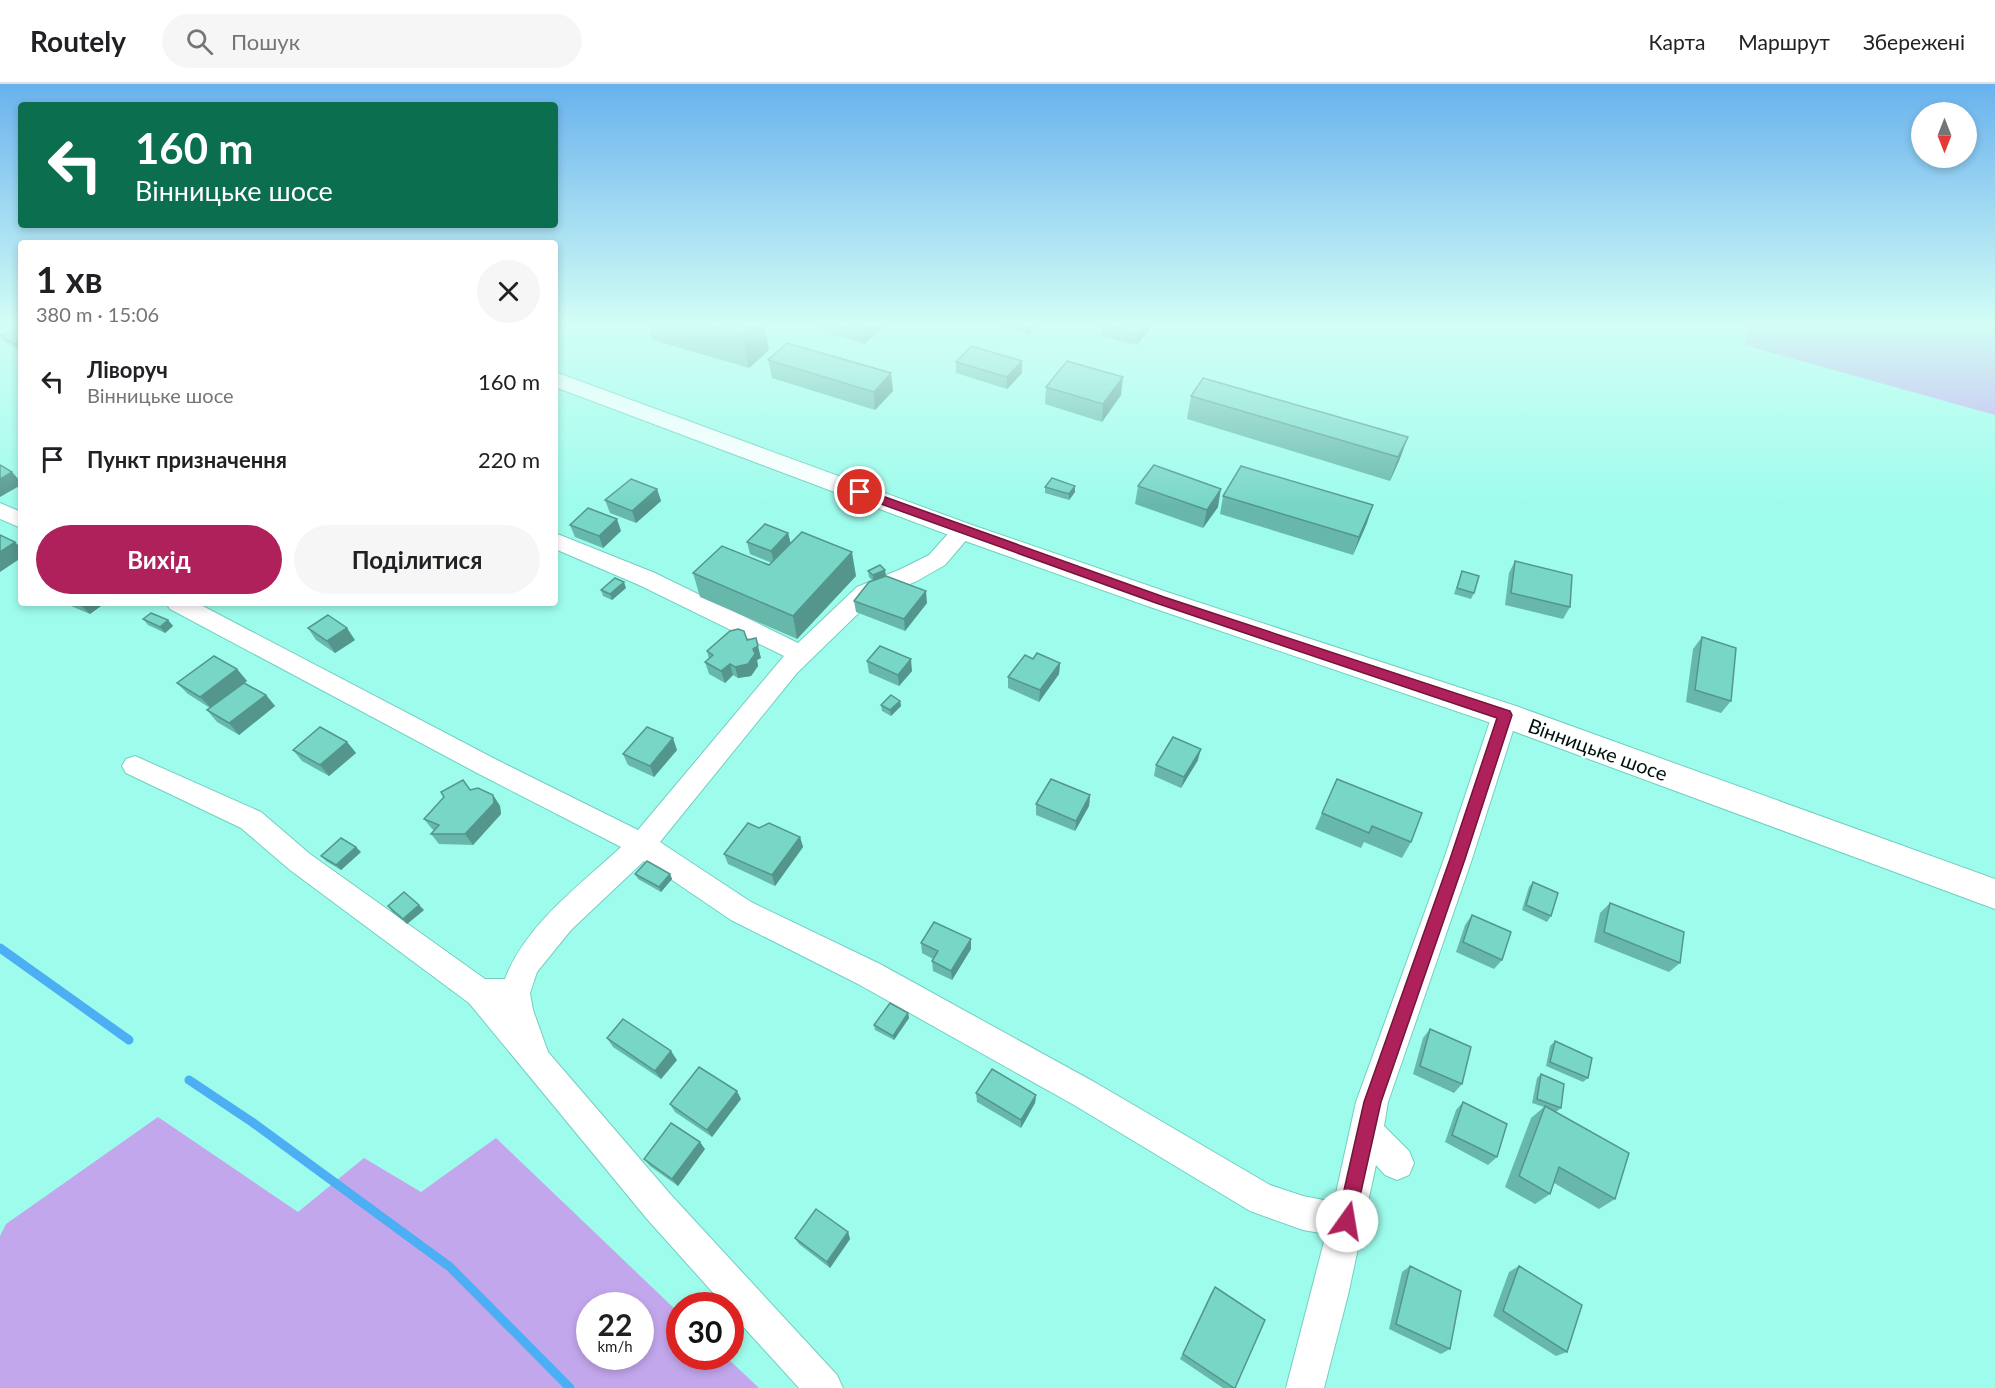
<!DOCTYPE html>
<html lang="uk">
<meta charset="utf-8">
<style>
:root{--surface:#fff;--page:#f6f6f6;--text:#202124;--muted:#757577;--line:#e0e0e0;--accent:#af215b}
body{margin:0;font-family:Lato,sans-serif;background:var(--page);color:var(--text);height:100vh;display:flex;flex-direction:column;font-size:22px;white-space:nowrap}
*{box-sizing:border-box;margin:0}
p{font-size:20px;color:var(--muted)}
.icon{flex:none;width:33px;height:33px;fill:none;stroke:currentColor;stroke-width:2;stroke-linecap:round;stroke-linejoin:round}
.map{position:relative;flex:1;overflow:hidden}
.panel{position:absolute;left:18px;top:156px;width:540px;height:366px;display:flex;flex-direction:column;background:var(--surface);border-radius:6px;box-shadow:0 3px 9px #0003}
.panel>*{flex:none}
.hud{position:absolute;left:18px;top:18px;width:540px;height:126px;border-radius:6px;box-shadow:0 3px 9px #0003;background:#0b6e4f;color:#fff;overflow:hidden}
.needle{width:39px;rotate:180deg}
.controls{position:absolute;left:1911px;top:18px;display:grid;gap:12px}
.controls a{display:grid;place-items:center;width:66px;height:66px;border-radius:50%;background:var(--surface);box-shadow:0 3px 9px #0003;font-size:30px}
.speed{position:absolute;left:576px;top:1208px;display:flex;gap:12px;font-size:30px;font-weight:700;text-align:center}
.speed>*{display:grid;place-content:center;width:78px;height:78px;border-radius:50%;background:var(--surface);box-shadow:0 3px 9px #0003;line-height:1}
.speed small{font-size:15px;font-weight:400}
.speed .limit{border:9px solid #d22;background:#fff;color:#111}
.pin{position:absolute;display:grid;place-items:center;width:51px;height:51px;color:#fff;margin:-26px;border:3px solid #fff;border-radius:50%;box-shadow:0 2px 6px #0007}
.me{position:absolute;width:66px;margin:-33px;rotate:13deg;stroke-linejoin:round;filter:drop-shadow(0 0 4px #0008)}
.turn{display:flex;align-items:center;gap:21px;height:126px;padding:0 18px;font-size:27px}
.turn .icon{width:78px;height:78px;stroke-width:2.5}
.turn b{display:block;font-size:42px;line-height:51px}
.round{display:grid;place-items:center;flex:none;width:63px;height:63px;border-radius:32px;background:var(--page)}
.headline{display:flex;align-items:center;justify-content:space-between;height:102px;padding:0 18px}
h1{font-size:36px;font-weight:700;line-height:45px}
.cta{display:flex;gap:12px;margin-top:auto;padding:12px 18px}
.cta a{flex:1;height:69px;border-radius:36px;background:var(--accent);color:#fff;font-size:24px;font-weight:700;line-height:69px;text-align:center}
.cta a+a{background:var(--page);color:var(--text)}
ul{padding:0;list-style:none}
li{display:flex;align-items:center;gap:18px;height:78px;padding:0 18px}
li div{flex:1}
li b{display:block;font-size:22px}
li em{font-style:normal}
header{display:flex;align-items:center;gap:36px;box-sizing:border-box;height:84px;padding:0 30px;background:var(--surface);border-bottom:2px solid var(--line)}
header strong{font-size:28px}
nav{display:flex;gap:33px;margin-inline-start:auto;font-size:21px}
.search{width:420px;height:54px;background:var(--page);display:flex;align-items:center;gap:15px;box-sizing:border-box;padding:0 21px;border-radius:33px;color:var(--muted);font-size:22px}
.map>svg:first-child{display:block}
</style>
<header>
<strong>Routely</strong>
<div class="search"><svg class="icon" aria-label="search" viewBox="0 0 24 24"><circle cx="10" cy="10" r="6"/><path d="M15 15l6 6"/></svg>Пошук</div>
<nav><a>Карта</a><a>Маршрут</a><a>Збережені</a></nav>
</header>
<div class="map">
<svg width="1995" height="1304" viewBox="0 0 1995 1304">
<rect width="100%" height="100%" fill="#9efcec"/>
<g fill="#c3a7ed" fill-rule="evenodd">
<polygon points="1749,240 1995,240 1995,331 1744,261"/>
<path d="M158,1033L298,1128L364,1074L421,1108L496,1054L679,1229L680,1272H725L759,1304H0V1152L6,1140ZM590,1221H640V1272H590Z"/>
</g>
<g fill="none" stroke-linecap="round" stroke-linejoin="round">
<g stroke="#4caff4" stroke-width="9">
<polyline points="0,864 129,956"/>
<polyline points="189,996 252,1038 450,1183 570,1304"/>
</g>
<g stroke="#72cfc1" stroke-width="2">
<g id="minor">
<polygon points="0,419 21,428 21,444 0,435"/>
<path d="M963,440L971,442L974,447L945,481L917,497L873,515L797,589L660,758L751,818L880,880L1096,999L1270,1101L1303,1112L1334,1118L1356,1018L1444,775L1492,631L1496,624L1505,621L1514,624L1518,631L1472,775L1388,1018L1384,1042L1409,1067L1414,1079L1409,1091L1397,1096L1385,1091L1376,1081L1348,1211L1324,1304H1286L1326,1150L1303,1146L1250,1127L1074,1021L858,900L731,836L644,777L571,846L537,888L530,909L533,926L548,968L671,1111L837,1291L843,1304H799L730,1228V1221H724L647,1135L469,919L290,786L241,744L126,689L122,682L126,675L135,672L261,728L310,770L485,895H505C525,841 579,802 621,763L479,690L170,525L166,519H197L497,676L638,746L784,572L639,501L555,465V449L655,489L798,559L857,503L901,485L929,471L955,442Z"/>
</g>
</g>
<g stroke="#72cfc1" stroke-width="2">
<polygon id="major" points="555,288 972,441 1170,509 1516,622 1995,795 1995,825 1494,640 1150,523 954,453 555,303"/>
</g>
<use href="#minor" fill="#fff" fill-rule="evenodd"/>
<use href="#major" fill="#fff" fill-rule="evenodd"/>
</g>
<g fill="#67b8ab">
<polygon points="648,240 764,240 769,266 749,284 653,256"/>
<polygon points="821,240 880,240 881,245 864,260 822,247"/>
<polygon points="992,240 1038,240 1028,251"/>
<polygon points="1102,240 1149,240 1149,246 1137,261 1101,252"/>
<polygon points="21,244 21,266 20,266 5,258 0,252"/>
<polygon points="768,276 893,307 875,326 772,294"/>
<polygon points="956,278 1022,289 1007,305 956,289"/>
<polygon points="1046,303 1121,311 1102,338 1045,320"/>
<polygon points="1191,312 1408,353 1399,377 1390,397 1187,335"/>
<polygon points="1138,402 1218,423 1203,444 1135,420"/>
<polygon points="1045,403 1075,408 1069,416 1045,409"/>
<polygon points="657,405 661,417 636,439 610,429 605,416"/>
<polygon points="1223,412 1367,439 1353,471 1220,430"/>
<polygon points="570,441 621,447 603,464 575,453"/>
<polygon points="788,449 791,460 856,492 797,555 700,513 693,489 769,481 772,479 750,470 747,458"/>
<polygon points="1515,477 1570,523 1563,535 1505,521 1509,489"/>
<polygon points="868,487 886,492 878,495 927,519 905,547 856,528 854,517 873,497 869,493"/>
<polygon points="1462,487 1474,509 1471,515 1454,510"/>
<polygon points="626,504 612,516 603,512 601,506"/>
<polygon points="68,519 105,519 90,530 71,522"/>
<polygon points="143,535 168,536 173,542 165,549 148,541"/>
<polygon points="308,544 355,556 335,569 316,556"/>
<polygon points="1702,553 1731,617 1721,629 1686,618 1693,565"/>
<polygon points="747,556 761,574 757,576 758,582 751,592 738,594 733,591 725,599 709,590 705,578 709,575 707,567"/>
<polygon points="1033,575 1060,579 1059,590 1039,618 1008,604 1008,593"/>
<polygon points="867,577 912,587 899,602 869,589"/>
<polygon points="237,585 247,597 244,599 266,611 275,622 239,651 217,638 207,626 210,624 188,610 177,599"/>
<polygon points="900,617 901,622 891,632 882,627 881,621"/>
<polygon points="347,658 356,669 329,692 302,677 293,666"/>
<polygon points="677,666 654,693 628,681 623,670"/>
<polygon points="1198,676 1181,704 1154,692 1156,681"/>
<polygon points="1337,695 1411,758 1402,774 1364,758 1361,764 1315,745"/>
<polygon points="470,706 493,711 500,722 501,730 473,761 439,760 431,750 434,746 432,745 424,735"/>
<polygon points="1090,711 1089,722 1075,747 1036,731 1036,720"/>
<polygon points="759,744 800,753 803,763 775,802 728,780 724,770"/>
<polygon points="361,768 341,786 326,777 321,772"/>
<polygon points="635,790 670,790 672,795 661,808 638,795"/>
<polygon points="1533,798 1551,832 1547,838 1522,826 1529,803"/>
<polygon points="1610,819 1680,879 1669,888 1594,858 1600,829"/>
<polygon points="388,822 424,826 407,840 392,828"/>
<polygon points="1472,831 1502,876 1494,885 1456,868 1465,841"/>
<polygon points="971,855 971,865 952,896 933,887 932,877 933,875 922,869 921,859"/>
<polygon points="908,929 909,934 894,956 875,946 874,941"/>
<polygon points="1430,945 1462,1000 1454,1009 1413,990 1423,954"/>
<polygon points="607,954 677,976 661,995 613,963"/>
<polygon points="1555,957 1588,994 1583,998 1546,982 1550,962"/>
<polygon points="1541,990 1561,1024 1556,1028 1615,1115 1599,1125 1554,1099 1550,1110 1535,1120 1505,1103 1531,1034 1544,1023 1532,1019 1537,994"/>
<polygon points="976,1009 1036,1011 1035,1019 1021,1044 977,1018"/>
<polygon points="741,1015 712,1053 675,1028 670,1020"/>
<polygon points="1463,1018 1497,1073 1488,1081 1445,1058 1456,1026"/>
<polygon points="705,1065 678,1102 650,1082 644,1075"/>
<polygon points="848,1148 850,1155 830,1184 799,1160 795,1154"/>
<polygon points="1410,1182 1450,1265 1441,1270 1389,1245 1402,1188"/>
<polygon points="1519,1182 1567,1268 1556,1272 1493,1232 1509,1188"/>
<polygon points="1215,1203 1235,1304 1223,1304 1180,1275 1211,1209"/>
</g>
<g fill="#54968b">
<polygon points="0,240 11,240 0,245"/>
<polygon points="753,240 764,240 769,266 749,284 742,250"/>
<polygon points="872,240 880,240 881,245 864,260 863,248"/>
<polygon points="1028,240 1038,240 1028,251"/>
<polygon points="1146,240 1149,240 1149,246 1137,261 1139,250"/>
<polygon points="21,257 21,266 20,266 15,260"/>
<polygon points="1022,277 1022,289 1007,305 1007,293"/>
<polygon points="891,289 893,307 875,326 874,308"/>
<polygon points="1123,293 1121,311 1102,338 1103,320"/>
<polygon points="1408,353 1399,377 1390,397 1398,373"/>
<polygon points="12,388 21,398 21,401 0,413 0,395"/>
<polygon points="1075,402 1075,408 1069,416 1069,410"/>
<polygon points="657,405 661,417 636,439 632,427"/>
<polygon points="1221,405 1218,423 1203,444 1207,426"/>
<polygon points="1373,421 1367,439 1353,471 1359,453"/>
<polygon points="617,435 621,447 603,464 599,452"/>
<polygon points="788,449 791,461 774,479 771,467"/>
<polygon points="15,458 21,464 21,474 0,488 0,468"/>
<polygon points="852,468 856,492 797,555 793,532"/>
<polygon points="885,486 886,492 873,497 873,491"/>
<polygon points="624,498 626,504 612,516 610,510"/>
<polygon points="926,507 927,519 905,547 904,535"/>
<polygon points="79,519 105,519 90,530"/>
<polygon points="168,536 173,542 165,549 160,543"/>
<polygon points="347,544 355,556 335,569 327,557"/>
<polygon points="758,562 761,574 757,576 758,582 751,592 738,594 735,583 753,565"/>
<polygon points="911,575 912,587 899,602 898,591"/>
<polygon points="1060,579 1059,590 1039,618 1040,606"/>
<polygon points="730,580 733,591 725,599 721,587"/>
<polygon points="237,585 247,597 211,624 200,613"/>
<polygon points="266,611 275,622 239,651 229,639"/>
<polygon points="900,617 901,622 891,632 890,626"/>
<polygon points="673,654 677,666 654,693 650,682"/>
<polygon points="347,658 356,669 329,692 320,681"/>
<polygon points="1201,665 1198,676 1181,704 1184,693"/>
<polygon points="493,711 500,722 501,730 473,761 465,750"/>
<polygon points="1090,711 1089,722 1075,747 1076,737"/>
<polygon points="800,753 803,763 775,802 772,791"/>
<polygon points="356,763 361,768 341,786 336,781"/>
<polygon points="670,790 672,795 661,808 659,803"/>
<polygon points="419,821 424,826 407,840 403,835"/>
<polygon points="971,855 971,865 952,896 951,887"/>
<polygon points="908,929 909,934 894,956 893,952"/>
<polygon points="671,967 677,976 661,995 655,987"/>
<polygon points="737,1007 741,1015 712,1053 707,1046"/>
<polygon points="1036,1011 1035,1019 1021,1044 1021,1036"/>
<polygon points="700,1058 705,1065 678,1102 672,1095"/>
<polygon points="848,1148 850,1155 830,1184 827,1178"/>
</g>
<g fill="#78d6c7" stroke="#54968b" stroke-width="1.5">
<polygon points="707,240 753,240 742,250"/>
<polygon points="836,240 872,240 863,248"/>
<polygon points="1102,240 1146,240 1139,250"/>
<polygon points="19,243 21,244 21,257 15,260 0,252"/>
<polygon points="787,259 891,289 874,308 768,276"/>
<polygon points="971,262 1022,277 1007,293 956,278"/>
<polygon points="1067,277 1123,293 1103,320 1046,303"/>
<polygon points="1203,294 1408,353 1398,373 1191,312"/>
<polygon points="0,381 12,388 0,395"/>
<polygon points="1154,381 1221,405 1207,426 1138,402"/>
<polygon points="1241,382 1373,421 1359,453 1223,412"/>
<polygon points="1052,394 1075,402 1069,410 1045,403"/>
<polygon points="631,395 657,405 632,427 605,416"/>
<polygon points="588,424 617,435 599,452 570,441"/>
<polygon points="765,440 788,449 771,467 747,458"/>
<polygon points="802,448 852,468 793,532 693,489 722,462 769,481"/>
<polygon points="0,451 15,458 0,468"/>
<polygon points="1515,477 1572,491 1570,523 1511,509"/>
<polygon points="880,481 885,486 873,491 868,487"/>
<polygon points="1462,487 1479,492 1474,509 1457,504"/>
<polygon points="886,492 926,507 904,535 854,517 869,498"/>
<polygon points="615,494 624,498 610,510 601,506"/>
<polygon points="151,529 168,536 160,543 143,535"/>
<polygon points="328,531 347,544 327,557 308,544"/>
<polygon points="738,545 744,547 747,556 756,554 758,562 753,565 755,570 748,580 735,583 730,580 721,587 705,578 713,571 707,567 730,547"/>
<polygon points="1702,553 1736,564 1731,617 1695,606"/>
<polygon points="880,562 911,575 898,591 867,577"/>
<polygon points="1037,569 1060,579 1040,606 1008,593 1025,571 1033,575"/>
<polygon points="214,572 237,585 200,613 177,599"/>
<polygon points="244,599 266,611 229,639 207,626"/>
<polygon points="891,611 900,617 890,626 881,621"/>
<polygon points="320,643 347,658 320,681 293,666"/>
<polygon points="647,643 673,654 650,682 623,670"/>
<polygon points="1173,653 1201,665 1184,693 1156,681"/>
<polygon points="1051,695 1090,711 1076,737 1036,720"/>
<polygon points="1337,695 1422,729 1411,758 1372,742 1369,749 1322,729"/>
<polygon points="463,696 470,706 478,704 493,711 494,719 465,750 431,750 439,741 424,735 444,713 441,708"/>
<polygon points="748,739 759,744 769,739 800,753 772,791 724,770"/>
<polygon points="341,754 356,763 336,781 321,772"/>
<polygon points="647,777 670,790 659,803 635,790"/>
<polygon points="1533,798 1558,809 1551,832 1526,821"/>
<polygon points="404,808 419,821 403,835 388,822"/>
<polygon points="1610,819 1684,848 1680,879 1604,848"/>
<polygon points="1472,831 1511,848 1502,876 1463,858"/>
<polygon points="934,838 971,855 951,887 932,877 938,867 921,859"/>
<polygon points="890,919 908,929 893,952 874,941"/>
<polygon points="623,935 671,967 655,987 607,954"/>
<polygon points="1430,945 1471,963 1462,1000 1420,982"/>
<polygon points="1555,957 1592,974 1588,994 1550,978"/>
<polygon points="699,983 737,1007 707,1046 670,1020"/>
<polygon points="992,985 1036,1011 1021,1036 976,1009"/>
<polygon points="1541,990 1564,1000 1561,1024 1537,1015"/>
<polygon points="1463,1018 1507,1040 1497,1073 1452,1051"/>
<polygon points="1545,1022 1629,1069 1615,1115 1559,1083 1550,1110 1519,1092"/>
<polygon points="671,1039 700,1058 672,1095 644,1075"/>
<polygon points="816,1125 848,1148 827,1178 795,1154"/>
<polygon points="1410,1182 1461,1207 1450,1265 1396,1240"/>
<polygon points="1519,1182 1582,1221 1567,1268 1503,1227"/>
<polygon points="1215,1203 1265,1236 1235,1304 1234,1304 1183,1270"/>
</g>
<linearGradient id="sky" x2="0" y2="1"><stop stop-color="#69b2ed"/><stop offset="0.57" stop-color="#d3fef6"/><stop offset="1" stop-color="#d3fef6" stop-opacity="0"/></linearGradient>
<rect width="1995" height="422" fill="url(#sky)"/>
<polygon fill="#af215b" stroke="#72153b" stroke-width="1.5" points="860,404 1164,513 1510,627 1512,631 1465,775 1381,1018 1353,1144 1347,1146 1340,1144 1337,1137 1364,1018 1450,775 1497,634 1156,519 856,411 854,408"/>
<g text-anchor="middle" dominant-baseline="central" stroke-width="4.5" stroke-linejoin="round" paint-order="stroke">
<g font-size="20" fill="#011310" stroke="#fff">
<text transform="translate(1598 665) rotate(20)">Вінницьке шосе</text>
</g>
</g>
</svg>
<div class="controls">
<a><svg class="needle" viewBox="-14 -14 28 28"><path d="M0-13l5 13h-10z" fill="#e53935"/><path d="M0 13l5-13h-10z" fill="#757577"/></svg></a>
</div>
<div class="speed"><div>22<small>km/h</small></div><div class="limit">30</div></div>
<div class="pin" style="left:860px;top:408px;background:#d93025"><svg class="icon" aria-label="arrive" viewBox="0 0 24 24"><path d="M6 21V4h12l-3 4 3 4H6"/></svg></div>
<svg class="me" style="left:1347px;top:1137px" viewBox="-20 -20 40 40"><circle r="19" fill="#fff"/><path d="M0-13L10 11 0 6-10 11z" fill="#af215b"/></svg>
<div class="hud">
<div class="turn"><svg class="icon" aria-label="left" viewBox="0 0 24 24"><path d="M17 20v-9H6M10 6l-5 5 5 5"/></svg><div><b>160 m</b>Вінницьке шосе</div></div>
</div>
<section class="panel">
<div class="headline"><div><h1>1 хв</h1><p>380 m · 15:06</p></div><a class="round"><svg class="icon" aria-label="close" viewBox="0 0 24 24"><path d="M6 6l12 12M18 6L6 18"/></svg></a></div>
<ul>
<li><svg class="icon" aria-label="left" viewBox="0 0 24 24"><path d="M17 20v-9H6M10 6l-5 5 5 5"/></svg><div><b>Ліворуч</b><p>Вінницьке шосе</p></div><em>160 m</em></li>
<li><svg class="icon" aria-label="arrive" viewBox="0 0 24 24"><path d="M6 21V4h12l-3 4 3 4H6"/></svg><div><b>Пункт призначення</b></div><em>220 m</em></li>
</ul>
<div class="cta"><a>Вихід</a><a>Поділитися</a></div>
</section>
</div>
